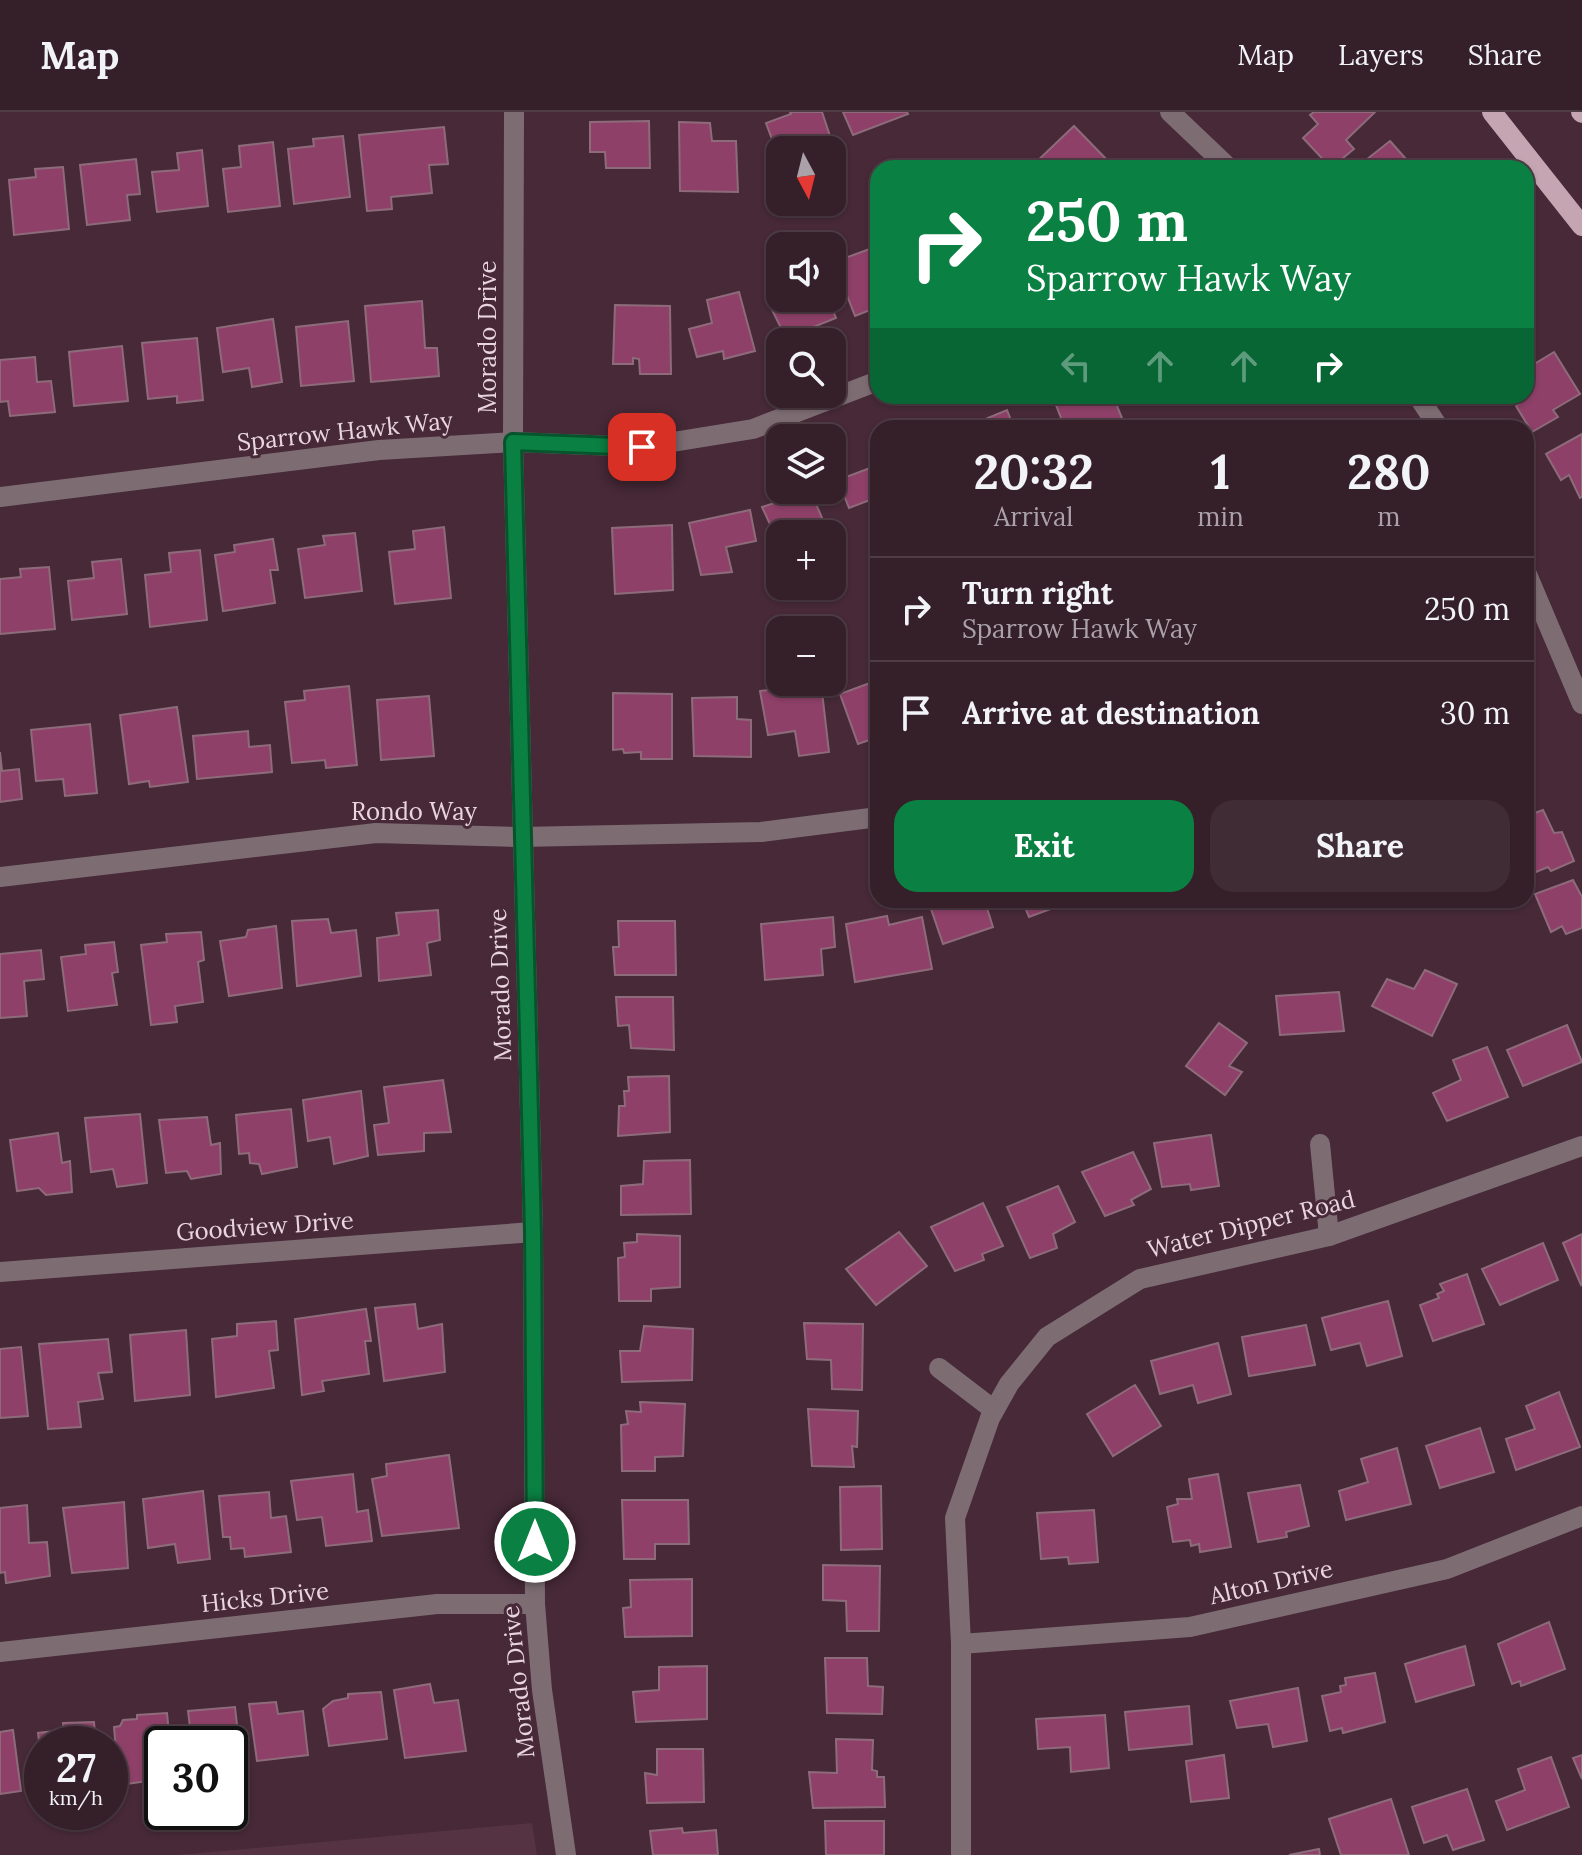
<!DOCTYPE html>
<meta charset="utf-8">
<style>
:root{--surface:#351f29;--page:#402c35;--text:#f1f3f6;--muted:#aaa2a8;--line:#4f3d46;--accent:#0b8043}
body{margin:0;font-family:Lora,serif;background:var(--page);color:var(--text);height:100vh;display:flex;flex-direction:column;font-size:30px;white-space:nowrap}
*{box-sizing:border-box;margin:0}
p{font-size:26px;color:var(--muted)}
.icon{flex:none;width:44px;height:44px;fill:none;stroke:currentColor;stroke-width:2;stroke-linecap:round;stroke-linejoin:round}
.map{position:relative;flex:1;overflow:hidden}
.drawer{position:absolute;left:870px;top:308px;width:664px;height:488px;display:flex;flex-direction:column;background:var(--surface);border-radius:24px;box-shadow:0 2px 6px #0004,0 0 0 2px var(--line)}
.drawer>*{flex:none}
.top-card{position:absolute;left:870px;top:48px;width:664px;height:244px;border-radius:24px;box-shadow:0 2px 6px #0004,0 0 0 2px var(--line);background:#0b8043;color:#fff;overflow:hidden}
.needle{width:52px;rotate:173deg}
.fabs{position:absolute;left:766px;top:24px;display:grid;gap:16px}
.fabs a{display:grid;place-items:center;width:80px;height:80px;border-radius:16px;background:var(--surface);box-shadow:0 2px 6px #0004,0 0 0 2px var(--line);font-size:40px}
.speed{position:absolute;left:24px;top:1614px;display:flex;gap:16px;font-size:40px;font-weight:700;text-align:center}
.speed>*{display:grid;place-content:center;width:104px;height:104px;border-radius:50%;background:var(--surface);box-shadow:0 2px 6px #0004,0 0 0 2px var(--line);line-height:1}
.speed small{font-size:20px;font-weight:400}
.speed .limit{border:4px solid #111;border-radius:12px;background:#fff;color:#111}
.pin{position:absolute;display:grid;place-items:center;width:68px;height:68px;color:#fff;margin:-34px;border-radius:16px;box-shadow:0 4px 12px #0006}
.me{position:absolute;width:88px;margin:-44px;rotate:0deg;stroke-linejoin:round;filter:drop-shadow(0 0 6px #0008)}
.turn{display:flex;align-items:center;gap:28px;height:168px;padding:0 24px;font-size:36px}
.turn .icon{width:104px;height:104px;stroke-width:2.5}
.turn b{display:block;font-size:56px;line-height:68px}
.lanes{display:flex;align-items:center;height:76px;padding:0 24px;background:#0003;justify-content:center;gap:40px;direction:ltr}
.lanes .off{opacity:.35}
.eta{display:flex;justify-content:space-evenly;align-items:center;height:136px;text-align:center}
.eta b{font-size:48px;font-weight:700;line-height:56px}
.button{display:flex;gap:16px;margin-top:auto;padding:16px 24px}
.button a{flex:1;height:92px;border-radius:24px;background:var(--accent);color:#fff;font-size:32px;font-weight:700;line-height:92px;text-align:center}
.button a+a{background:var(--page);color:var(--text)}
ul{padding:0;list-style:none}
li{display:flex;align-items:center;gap:24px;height:104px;padding:0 24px;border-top:2px solid var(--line)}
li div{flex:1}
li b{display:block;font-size:30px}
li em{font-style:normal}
header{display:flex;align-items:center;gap:48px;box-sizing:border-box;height:112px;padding:0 40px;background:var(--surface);border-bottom:2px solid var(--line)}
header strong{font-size:38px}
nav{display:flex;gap:44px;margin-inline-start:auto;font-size:28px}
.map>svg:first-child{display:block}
</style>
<header>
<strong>Map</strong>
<nav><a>Map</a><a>Layers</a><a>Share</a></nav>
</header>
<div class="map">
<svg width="1582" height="1743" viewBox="0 0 1582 1743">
<rect width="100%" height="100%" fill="#472937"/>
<polygon fill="#563343" points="532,1711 537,1743 175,1743 190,1742"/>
<g fill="#8e4068" stroke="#8e6b7b" stroke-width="2">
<polygon points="790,0 822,0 834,36 780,38 780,49 766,11 791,2"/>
<polygon points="843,0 907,0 908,2 853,23"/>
<polygon points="1314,0 1375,0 1346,28 1354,37 1331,56 1303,26 1318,12 1310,3"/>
<polygon points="649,9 650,56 606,56 605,40 590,40 590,10"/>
<polygon points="679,10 710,11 712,29 736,29 738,80 680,79"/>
<polygon points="1074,14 1111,52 1106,56 1033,56 1031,55"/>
<polygon points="444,15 448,52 429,53 432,81 391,85 392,97 367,99 359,23"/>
<polygon points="343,24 350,85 294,92 288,37 314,34 313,27"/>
<polygon points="1390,29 1414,56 1357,55"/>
<polygon points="273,30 280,94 228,100 223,57 241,55 239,34"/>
<polygon points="202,38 208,94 157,100 152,60 179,58 177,41"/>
<polygon points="136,47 140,82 127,83 130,108 87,113 80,53"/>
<polygon points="63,55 69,117 14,123 9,68 36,65 35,57"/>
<polygon points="878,134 878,179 874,180 878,195 855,204 834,150"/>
<polygon points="739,180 755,239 724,247 723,239 697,245 689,217 712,211 707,188"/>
<polygon points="828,186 836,206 786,226 770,194 784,186"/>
<polygon points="422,189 425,236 437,236 439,264 371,270 365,194"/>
<polygon points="615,193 670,194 671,262 640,262 639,247 633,246 633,252 613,252"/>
<polygon points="273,207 282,270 252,275 249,256 223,260 217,216"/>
<polygon points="348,209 354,269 301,274 296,215"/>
<polygon points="197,226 203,288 177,291 177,284 148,287 142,231"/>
<polygon points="122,234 128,289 74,294 69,240"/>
<polygon points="1554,240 1580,282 1553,298 1558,305 1532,320 1516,294 1523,289 1520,284 1526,284 1526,257"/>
<polygon points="35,245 37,270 51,269 55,300 10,304 8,289 0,290 0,248"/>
<polygon points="1063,284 1113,284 1126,316 1065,316 1054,288"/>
<polygon points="1144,284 1161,284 1149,291"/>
<polygon points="1007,298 1014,316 981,316 978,310"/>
<polygon points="1040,309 1043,316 1023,316"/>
<polygon points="1582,322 1582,385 1580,386 1569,363 1561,368 1546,342"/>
<polygon points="878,353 878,394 875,386 849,396 838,368"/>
<polygon points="813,385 829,422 783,422 783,420 775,423 762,395 790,386 794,393"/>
<polygon points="750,398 756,429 726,435 732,460 701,463 689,411"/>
<polygon points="672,413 673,478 615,482 612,416"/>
<polygon points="444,415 451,486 395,492 389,440 415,437 413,419"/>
<polygon points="355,421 362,479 305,486 298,437 325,433 323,424"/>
<polygon points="273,427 278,458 270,458 275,491 223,499 215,443 235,440 234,433"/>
<polygon points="200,438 207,508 150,515 145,463 171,460 169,441"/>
<polygon points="121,447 127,502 72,508 68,469 94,466 92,450"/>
<polygon points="49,455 55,517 0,522 0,467 21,465 20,457"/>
<polygon points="878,568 878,625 858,632 840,582"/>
<polygon points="821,571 829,640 799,644 795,619 768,623 760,579"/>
<polygon points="349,574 357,653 326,656 325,648 292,651 285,590 305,588 304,579"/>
<polygon points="613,581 672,582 672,647 641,647 641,640 624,641 623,637 613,638"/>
<polygon points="429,584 434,644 381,648 377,588"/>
<polygon points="737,585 737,607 751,608 751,645 694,644 692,586"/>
<polygon points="177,595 188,670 150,675 149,669 129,672 120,603"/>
<polygon points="90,612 97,681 65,684 63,667 36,669 31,618"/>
<polygon points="248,619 249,635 270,633 272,660 197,667 193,624"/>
<polygon points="0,640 2,659 19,657 22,687 0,690"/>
<polygon points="1543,698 1554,721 1562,720 1574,749 1551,759 1548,755 1526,764 1526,704"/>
<polygon points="1573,768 1582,785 1582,816 1566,822 1562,814 1551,820 1535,782"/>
<polygon points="941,788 995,788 997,793 987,796 993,815 943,832 931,797 943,793"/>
<polygon points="1022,788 1075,788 1029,805"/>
<polygon points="438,798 440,828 427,831 431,863 379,869 377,826 399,823 396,801"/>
<polygon points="887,804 889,813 922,805 932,857 855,870 846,812"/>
<polygon points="833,805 835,835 821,837 823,863 765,868 761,812"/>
<polygon points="328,807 331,821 356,818 361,864 297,874 292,809"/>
<polygon points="618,809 675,809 676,863 615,863 613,835 619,835"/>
<polygon points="276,814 282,876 229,884 220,829 246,825 248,818"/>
<polygon points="201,820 204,848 198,850 203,890 175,894 177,910 151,913 141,833 167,830 166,822"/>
<polygon points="114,830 118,860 112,861 117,893 68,899 61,845 86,842 85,833"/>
<polygon points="41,838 44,867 24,869 27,904 0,906 0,842"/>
<polygon points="1425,858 1457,872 1432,924 1372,894 1387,867 1414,877"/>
<polygon points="1339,880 1344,919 1280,923 1276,884"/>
<polygon points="616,885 673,885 674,938 631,936 629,913 618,914"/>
<polygon points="1219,911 1247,931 1229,954 1242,960 1225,983 1186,954"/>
<polygon points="1567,913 1582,950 1523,974 1507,938"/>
<polygon points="1487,935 1508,985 1447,1009 1433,981 1461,968 1453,948"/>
<polygon points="669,964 670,1020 618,1024 619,994 625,994 624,979 629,979 628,965"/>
<polygon points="443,968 451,1020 424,1021 424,1039 378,1043 374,1013 389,1011 384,975"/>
<polygon points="361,979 368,1044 334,1052 330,1025 308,1029 303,988"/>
<polygon points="291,997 297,1055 262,1062 259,1052 250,1051 249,1041 239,1042 236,1003"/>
<polygon points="140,1002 147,1071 117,1075 113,1057 91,1060 85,1006"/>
<polygon points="207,1005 211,1033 220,1031 221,1062 191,1067 187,1059 166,1061 159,1008"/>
<polygon points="58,1021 62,1051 70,1049 72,1080 46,1083 39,1076 17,1079 10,1028"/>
<polygon points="1211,1023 1219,1074 1191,1078 1190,1072 1162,1075 1154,1031"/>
<polygon points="1133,1040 1151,1077 1131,1088 1134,1093 1105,1104 1082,1060"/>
<polygon points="690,1048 691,1102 621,1103 621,1074 643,1072 644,1049"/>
<polygon points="1058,1074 1075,1110 1053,1122 1057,1136 1030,1146 1007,1095"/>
<polygon points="983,1091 1003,1134 982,1142 984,1148 955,1159 931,1115"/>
<polygon points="899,1120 927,1154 876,1193 846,1157"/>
<polygon points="637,1122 680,1124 680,1175 651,1177 651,1189 619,1189 618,1146 625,1145 624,1131 637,1130"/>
<polygon points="1582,1122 1582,1172 1581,1173 1563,1131"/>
<polygon points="1543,1131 1558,1168 1500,1193 1482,1157"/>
<polygon points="1467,1162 1484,1212 1433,1229 1420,1193 1439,1186 1437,1182 1444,1179 1440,1172"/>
<polygon points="1388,1189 1402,1244 1367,1254 1360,1231 1331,1238 1322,1206"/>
<polygon points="415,1192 418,1217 442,1212 445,1260 384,1269 375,1196"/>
<polygon points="366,1197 371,1229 365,1229 369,1262 322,1269 324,1279 302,1283 295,1207"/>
<polygon points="276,1209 278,1238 269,1239 274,1276 216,1285 212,1227 237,1224 237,1212"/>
<polygon points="804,1211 863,1212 862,1278 832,1277 831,1248 807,1247"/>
<polygon points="1306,1213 1315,1253 1249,1264 1242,1225"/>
<polygon points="644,1214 693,1217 692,1268 622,1270 620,1239 640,1239"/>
<polygon points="186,1218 190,1283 135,1289 130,1223"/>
<polygon points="108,1227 112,1260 98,1261 103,1287 78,1290 81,1315 48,1317 39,1232"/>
<polygon points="1218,1231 1231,1282 1198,1291 1193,1273 1160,1282 1151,1249"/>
<polygon points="21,1235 28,1304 0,1306 0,1237"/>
<polygon points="1135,1273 1161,1314 1113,1344 1087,1302"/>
<polygon points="1559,1280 1580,1335 1516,1358 1506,1327 1535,1317 1526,1294"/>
<polygon points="640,1290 685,1292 683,1344 655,1345 655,1359 622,1359 621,1313 628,1312 626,1299 641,1300"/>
<polygon points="808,1297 858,1299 857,1335 852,1334 854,1355 812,1354"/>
<polygon points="1480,1316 1494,1360 1440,1376 1426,1334"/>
<polygon points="1397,1336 1411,1392 1346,1408 1339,1379 1368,1370 1361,1347"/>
<polygon points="449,1343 459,1416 382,1424 372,1367 387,1364 386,1352"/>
<polygon points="353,1362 357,1400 368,1398 372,1429 326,1434 322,1405 297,1408 291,1369"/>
<polygon points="1218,1362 1231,1435 1200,1440 1199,1432 1191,1434 1190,1428 1173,1430 1167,1395 1178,1392 1177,1387 1192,1387 1189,1367"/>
<polygon points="1300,1373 1309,1414 1286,1420 1287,1425 1258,1430 1248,1381"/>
<polygon points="881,1374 882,1437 841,1438 840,1375"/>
<polygon points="203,1379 210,1447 178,1451 175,1432 148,1436 143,1387"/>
<polygon points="269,1380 271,1406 286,1404 291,1440 245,1445 244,1436 231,1437 230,1425 223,1425 219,1384"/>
<polygon points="622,1388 688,1388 689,1432 655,1432 655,1447 624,1447"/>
<polygon points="124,1390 128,1456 72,1461 63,1396"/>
<polygon points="27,1393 29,1431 47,1430 50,1464 6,1471 5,1460 0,1461 0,1396"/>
<polygon points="1094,1398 1098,1450 1069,1452 1068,1445 1041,1447 1037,1401"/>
<polygon points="823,1453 880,1454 879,1519 847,1519 846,1489 823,1488"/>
<polygon points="692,1467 692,1524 625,1525 623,1496 631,1495 630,1468"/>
<polygon points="1549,1510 1565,1557 1521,1574 1520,1569 1512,1572 1498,1532"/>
<polygon points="1465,1534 1474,1573 1416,1590 1405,1552"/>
<polygon points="825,1546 867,1546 868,1574 883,1575 882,1602 827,1601"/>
<polygon points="707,1554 707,1607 636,1610 633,1580 659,1578 659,1555"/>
<polygon points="1375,1561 1385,1610 1343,1621 1342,1616 1330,1619 1322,1584 1341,1580 1340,1574 1346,1573 1345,1566"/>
<polygon points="430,1572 434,1591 458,1588 466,1639 405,1646 394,1578"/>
<polygon points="1298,1576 1307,1629 1273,1635 1268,1612 1237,1616 1230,1589"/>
<polygon points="381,1580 387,1627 329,1634 323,1597 333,1589 348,1586 348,1582"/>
<polygon points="276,1590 278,1602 303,1599 308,1643 257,1649 249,1592"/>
<polygon points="1189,1594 1192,1632 1129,1638 1125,1600"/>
<polygon points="235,1595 242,1658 230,1658 230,1632 192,1632 188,1599"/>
<polygon points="167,1601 170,1632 162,1632 162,1667 119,1673 114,1615 120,1614 123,1608 137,1607 137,1603"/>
<polygon points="1105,1603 1109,1656 1071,1660 1070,1635 1038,1637 1036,1607"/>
<polygon points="94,1610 96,1632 42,1632 42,1653 38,1621 64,1618 63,1611"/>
<polygon points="13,1618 21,1679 0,1682 0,1620"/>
<polygon points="836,1627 873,1628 872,1658 877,1659 877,1665 884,1665 885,1695 813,1696 809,1660 837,1661"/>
<polygon points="657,1637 703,1637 704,1690 647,1691 645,1661 657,1663"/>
<polygon points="1224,1643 1229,1686 1191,1690 1186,1649"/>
<polygon points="1582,1643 1582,1667 1573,1646"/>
<polygon points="1551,1645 1569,1695 1507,1718 1496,1689 1525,1678 1518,1657"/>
<polygon points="1467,1677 1484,1728 1453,1738 1447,1723 1424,1731 1412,1695"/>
<polygon points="1391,1687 1409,1743 1341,1743 1329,1707"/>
<polygon points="825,1709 884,1709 884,1743 826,1743"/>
<polygon points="682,1716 683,1721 716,1718 718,1743 653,1743 650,1719"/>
<polygon points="1319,1737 1320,1743 1289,1743"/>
</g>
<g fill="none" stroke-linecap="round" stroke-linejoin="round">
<g stroke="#7d6d73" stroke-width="20">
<polyline points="514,0 513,330 533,1120 535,1492 542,1578 566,1743"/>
<polyline points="1170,0 1229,56"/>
<polyline points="1418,284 1439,316"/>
<polyline points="0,385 379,338 513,330 642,335 753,317 878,269"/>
<polyline points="1526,460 1582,592"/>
<polyline points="0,765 376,721 521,725 761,720 878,705"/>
<polyline points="1320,1032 1329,1124"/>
<polyline points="0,1160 533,1120"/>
<polyline points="939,1256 994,1298"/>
<polyline points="961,1532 1190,1515 1447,1457 1582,1404"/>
<polyline points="0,1540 437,1492 535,1492"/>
<polyline points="961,1743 961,1532 955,1406 990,1306 1009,1272 1047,1225 1140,1167 1329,1124 1582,1034"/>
</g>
<g stroke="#c5a5b2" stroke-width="20">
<polyline points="1492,0 1582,114"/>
<polyline points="1581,0 1582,1"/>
</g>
</g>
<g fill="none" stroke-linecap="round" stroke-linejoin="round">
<g stroke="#07532c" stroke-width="20">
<polyline id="route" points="535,1430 533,1120 513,330 642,335"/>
</g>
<use href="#route" stroke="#0b8043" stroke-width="14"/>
</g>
<g text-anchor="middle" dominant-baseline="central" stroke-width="6" stroke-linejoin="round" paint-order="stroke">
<g font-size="24" fill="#e9d5de" stroke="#472937">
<text transform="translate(487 225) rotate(-90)">Morado Drive</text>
<text transform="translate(345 319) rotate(-6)">Sparrow Hawk Way</text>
<text x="414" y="699">Rondo Way</text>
<text transform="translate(500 873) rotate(-92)">Morado Drive</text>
<text transform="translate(1251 1112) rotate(-14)">Water Dipper Road</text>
<text transform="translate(265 1114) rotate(-4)">Goodview Drive</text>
<text transform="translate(1271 1470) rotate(-13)">Alton Drive</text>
<text transform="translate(265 1485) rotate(-6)">Hicks Drive</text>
<text transform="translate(518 1570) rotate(-96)">Morado Drive</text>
</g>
</g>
</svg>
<div class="fabs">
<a><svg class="needle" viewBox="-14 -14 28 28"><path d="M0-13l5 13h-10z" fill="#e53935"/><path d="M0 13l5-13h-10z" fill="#aaa2a8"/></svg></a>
<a><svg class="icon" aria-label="sound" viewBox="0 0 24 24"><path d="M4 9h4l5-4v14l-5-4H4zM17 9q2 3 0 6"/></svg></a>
<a><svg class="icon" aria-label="search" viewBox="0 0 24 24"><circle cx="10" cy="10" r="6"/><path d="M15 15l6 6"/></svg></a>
<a><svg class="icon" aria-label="layers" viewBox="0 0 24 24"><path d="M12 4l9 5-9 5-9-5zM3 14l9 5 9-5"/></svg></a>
<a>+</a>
<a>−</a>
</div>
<div class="speed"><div>27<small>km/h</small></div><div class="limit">30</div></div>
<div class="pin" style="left:642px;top:335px;background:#d93025"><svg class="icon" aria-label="arrive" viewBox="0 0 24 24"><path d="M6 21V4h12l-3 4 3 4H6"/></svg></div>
<svg class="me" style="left:535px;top:1430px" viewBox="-20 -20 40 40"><circle r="17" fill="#0b8043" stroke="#fff" stroke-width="3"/><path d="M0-11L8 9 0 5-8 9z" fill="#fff"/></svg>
<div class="top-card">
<div class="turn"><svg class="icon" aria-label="right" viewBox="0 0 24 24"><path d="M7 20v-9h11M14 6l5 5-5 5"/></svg><div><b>250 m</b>Sparrow Hawk Way</div></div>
<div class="lanes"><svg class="icon off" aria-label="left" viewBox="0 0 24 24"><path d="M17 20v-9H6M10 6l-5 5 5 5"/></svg><svg class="icon off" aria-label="ahead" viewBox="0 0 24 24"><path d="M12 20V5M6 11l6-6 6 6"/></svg><svg class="icon off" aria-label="ahead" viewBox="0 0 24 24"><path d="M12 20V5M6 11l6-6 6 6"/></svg><svg class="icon" aria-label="right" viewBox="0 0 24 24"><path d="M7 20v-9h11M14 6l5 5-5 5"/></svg></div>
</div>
<section class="drawer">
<div class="eta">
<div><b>20:32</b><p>Arrival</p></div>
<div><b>1</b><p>min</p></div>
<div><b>280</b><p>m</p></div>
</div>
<ul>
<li><svg class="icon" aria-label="right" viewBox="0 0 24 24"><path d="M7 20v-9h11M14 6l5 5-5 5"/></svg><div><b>Turn right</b><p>Sparrow Hawk Way</p></div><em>250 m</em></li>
<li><svg class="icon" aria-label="arrive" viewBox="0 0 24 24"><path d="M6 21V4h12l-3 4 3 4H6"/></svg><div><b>Arrive at destination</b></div><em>30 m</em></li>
</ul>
<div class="button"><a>Exit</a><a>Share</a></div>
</section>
</div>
